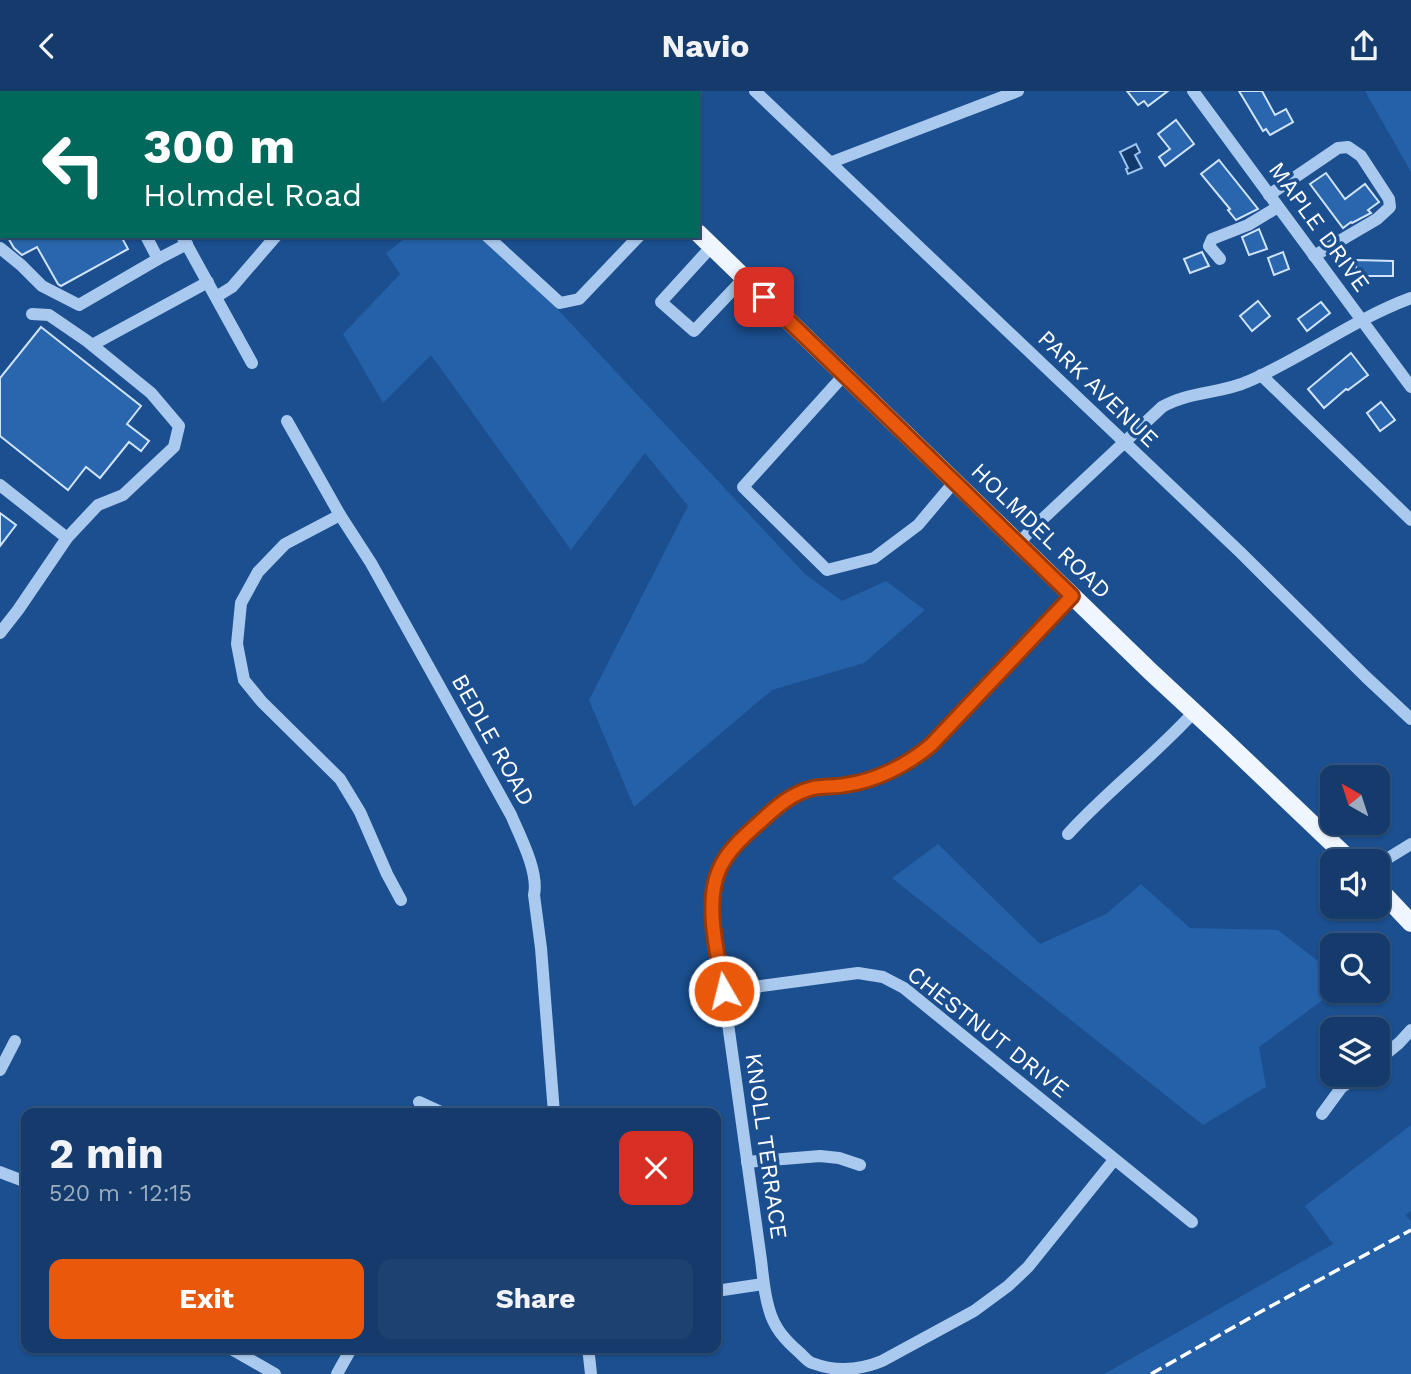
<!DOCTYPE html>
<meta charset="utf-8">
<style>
:root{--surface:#143b6b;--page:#1d4271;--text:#f1f3f6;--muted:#9dadc1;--line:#33557e;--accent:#ea580c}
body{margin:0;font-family:"Work Sans",sans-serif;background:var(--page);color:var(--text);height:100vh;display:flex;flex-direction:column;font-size:26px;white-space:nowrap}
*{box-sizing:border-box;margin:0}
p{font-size:23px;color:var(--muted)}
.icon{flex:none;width:38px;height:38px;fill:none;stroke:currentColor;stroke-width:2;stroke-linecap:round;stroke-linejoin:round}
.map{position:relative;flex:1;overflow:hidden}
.details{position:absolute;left:21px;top:1017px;width:700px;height:245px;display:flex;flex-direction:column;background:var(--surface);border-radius:14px;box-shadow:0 2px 5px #0004,0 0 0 2px var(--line)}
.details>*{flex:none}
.guide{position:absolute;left:0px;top:0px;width:700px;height:147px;box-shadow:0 2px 5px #0004,0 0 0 2px var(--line);background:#00695c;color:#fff;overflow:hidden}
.needle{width:46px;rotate:321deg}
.controls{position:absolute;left:1320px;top:674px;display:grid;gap:14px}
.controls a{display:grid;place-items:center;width:70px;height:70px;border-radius:14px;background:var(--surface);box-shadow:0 2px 5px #0004,0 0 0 2px var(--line);font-size:35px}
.pin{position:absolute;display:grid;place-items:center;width:60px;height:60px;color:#fff;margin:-30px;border-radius:14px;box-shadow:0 4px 10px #0006}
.me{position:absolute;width:77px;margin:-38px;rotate:352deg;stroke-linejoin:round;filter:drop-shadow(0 0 5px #0008)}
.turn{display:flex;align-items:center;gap:24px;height:147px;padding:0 28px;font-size:32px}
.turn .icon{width:91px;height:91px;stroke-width:2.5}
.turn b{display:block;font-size:49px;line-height:60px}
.round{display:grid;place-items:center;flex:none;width:74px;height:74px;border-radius:14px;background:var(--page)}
.summary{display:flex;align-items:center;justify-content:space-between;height:119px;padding:0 28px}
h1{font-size:42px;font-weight:700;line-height:52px}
.cta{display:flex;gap:14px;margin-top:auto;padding:14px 28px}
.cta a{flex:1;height:80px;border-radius:14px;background:var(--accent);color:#fff;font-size:28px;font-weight:700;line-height:80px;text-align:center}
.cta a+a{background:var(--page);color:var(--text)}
header{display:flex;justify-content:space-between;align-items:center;height:91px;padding:0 28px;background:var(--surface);font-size:32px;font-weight:700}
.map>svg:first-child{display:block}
</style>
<header><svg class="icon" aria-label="back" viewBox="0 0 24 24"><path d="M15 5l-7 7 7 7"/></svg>Navio<svg class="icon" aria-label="share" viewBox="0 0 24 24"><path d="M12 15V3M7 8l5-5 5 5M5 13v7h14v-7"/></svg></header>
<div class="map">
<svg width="1411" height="1283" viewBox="0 0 1411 1283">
<rect width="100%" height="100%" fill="#1b4f8f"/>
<g fill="#2461a8">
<polygon points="1365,0 1411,0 1411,81"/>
<polygon points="417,145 489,145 805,483 842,510 886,490 925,519 864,572 772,599 634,716 589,609 688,415 645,362 571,459 431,264 383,312 343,243 400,183 386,162 403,149"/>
<polygon points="938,753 1040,853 1106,823 1141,793 1190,837 1278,839 1332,881 1332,900 1335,900 1259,956 1266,996 1203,1034 892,787"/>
<polygon points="1411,1034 1411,1120 1405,1124 1411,1130 1411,1283 1104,1283 1333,1153 1305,1115"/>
</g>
<polygon fill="#123a6d" stroke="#9cc4f0" stroke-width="2" points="1136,53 1140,61 1135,64 1142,77 1128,83 1126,78 1128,77 1120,61"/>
<g fill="#2a66ad" stroke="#cfe3fa" stroke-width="2">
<polygon points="1127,0 1168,0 1148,15 1144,10 1138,14"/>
<polygon points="1239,0 1262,0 1275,24 1286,18 1293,31 1270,44 1266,38 1263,40"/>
<polygon points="1176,29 1194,53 1165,75 1159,66 1170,58 1158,43"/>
<polygon points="1219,69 1258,118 1236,129 1228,119 1230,118 1201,83"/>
<polygon points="1326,82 1345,108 1365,93 1379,111 1368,119 1371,122 1352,132 1351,131 1343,137 1310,93"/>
<polygon points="1259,138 1267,158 1249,164 1242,146"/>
<polygon points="7,145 121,145 128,158 61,195 58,193 37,156 22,164 14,157"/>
<polygon points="1202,161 1209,175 1190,182 1184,168"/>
<polygon points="1283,161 1289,178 1274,184 1268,167"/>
<polygon points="1356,169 1393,170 1393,185 1356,185"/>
<polygon points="1258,210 1270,225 1252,240 1240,225"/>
<polygon points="1321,211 1330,222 1307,240 1298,228"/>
<polygon points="41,236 141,315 127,333 149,350 141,360 129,351 100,387 86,376 68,399 0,345 0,287"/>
<polygon points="1351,262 1368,284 1348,299 1346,298 1324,317 1308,298"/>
<polygon points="1381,311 1395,329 1380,340 1367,322"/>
<polygon points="0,422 16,434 0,455"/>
</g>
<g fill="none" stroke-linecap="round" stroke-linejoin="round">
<g stroke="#a9c9ee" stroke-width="12">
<polyline points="100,0 101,2"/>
<polyline points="275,0 275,2"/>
<polyline points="333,0 333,2"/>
<polyline points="402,0 404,2"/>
<polyline points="755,0 1240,461 1366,586 1411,628"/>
<polyline points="1193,0 1411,296"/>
<polyline points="618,2 621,0"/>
<polyline points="832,71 1018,0"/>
<polyline points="1269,104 1338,57 1348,56 1361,65 1389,108 1390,116 1377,128 1314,165"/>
<polyline points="0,118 2,117"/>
<polyline points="146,145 158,168"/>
<polyline points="182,145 252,272"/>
<polyline points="487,145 560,212 579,208 639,145"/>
<polyline points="712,155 661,211 694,240 744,187"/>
<polyline points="0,157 21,174 42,195 79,214 158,168 187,153"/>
<polyline points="1220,168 1209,155 1212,148 1248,134 1278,116"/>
<polyline points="216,206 232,196 276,145"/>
<polyline points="92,254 208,191"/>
<polyline points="844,284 743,396 827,479 874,467 918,434 955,390"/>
<polyline points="1261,284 1411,429"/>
<path d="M287,330L340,424L371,472L511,724C520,745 539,781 534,804L541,857L554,1022"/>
<polyline points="0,394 67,447"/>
<polyline points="340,424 285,453 258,481 241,512 237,553 244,589 262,611 340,688 360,721 387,783 401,809"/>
<path d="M1019,452L1034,436L1162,316C1189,300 1221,303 1249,290C1304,266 1354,228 1411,207"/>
<path d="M1072,505L931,654C908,673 879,688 849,693C833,696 817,695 801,701C775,711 732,752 720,778C713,793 712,809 713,825L761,1169C763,1185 764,1202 769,1218C774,1237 785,1249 800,1262C804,1266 808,1271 812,1272C836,1281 860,1279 882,1270L974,1220L1008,1195L1028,1176L1114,1069"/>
<polyline points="0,542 18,519 67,447 98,414 123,404 174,356 179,335 151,302 87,250 49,224 32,223"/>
<path d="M1068,743C1107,700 1154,665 1193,622"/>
<polyline points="1377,774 1411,753"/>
<polyline points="724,900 858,882 883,886 904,897 1192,1131"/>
<polyline points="1377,970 1399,952 1411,939"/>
<polyline points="0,979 15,950"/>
<polyline points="419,1011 443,1022"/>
<polyline points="1322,1023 1341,997 1359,984"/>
<polyline points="747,1071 820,1065 839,1067 860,1074"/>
<polyline points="0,1081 26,1091"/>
<polyline points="716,1200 763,1193"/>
<polyline points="228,1256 275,1283"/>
<polyline points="588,1256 591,1283"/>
<polyline points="337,1283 352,1256"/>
</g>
<g stroke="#f0f6ff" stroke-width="18">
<polyline points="552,0 554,2"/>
<polyline points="698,142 1151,581 1221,646 1351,770"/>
<polyline points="1377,796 1411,832"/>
</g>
<g stroke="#fff" stroke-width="21">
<polyline points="157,2 161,0"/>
<polyline points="206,2 210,0"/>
<polyline points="0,59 2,59"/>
<polyline points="0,78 2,77"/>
</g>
<polyline stroke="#fff" stroke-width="3.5" stroke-dasharray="12 5" stroke-linecap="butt" points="1151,1283 1262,1220 1411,1139"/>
</g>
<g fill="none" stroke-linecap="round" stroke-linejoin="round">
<g stroke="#983908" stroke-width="18">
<path id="route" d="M724,900C718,865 704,813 719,779C727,760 744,745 760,731C776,716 792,702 813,697C824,695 835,696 845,694C876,690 907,674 931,654L1072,505L764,206"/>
</g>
<use href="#route" stroke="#ea580c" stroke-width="12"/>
</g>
<g text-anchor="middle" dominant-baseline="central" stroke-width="7" stroke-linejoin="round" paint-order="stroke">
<g font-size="23" fill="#fff" stroke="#1b4f8f">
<text transform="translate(1319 136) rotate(54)">MAPLE DRIVE</text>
<text transform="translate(1098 298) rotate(44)">PARK AVENUE</text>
<text transform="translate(1041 440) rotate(44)">HOLMDEL ROAD</text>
<text transform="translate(493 649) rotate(61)">BEDLE ROAD</text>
<text transform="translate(988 941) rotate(38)">CHESTNUT DRIVE</text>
<text transform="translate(766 1055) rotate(82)">KNOLL TERRACE</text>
</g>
</g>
</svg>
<div class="controls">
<a><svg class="needle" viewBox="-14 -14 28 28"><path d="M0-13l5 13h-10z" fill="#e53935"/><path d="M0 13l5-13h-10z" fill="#9dadc1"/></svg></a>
<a><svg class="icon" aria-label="sound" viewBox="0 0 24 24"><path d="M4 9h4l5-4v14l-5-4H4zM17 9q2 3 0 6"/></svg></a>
<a><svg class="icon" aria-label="search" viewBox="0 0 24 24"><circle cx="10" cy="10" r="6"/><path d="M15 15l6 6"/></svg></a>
<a><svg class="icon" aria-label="layers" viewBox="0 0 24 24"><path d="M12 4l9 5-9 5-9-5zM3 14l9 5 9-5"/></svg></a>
</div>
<div class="pin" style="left:764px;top:206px;background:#d93025"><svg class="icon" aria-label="arrive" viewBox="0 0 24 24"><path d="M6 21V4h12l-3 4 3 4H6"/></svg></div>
<svg class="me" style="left:724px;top:900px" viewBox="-20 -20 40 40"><circle r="17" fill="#ea580c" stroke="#fff" stroke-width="3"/><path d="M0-11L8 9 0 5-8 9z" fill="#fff"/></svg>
<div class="guide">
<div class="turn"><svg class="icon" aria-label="left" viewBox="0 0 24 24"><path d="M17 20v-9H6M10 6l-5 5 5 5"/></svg><div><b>300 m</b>Holmdel Road</div></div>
</div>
<section class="details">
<div class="summary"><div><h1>2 min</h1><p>520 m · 12:15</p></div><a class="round" style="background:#d93025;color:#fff"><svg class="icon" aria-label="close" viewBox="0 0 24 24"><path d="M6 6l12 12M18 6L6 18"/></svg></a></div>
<div class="cta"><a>Exit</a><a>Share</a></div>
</section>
</div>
